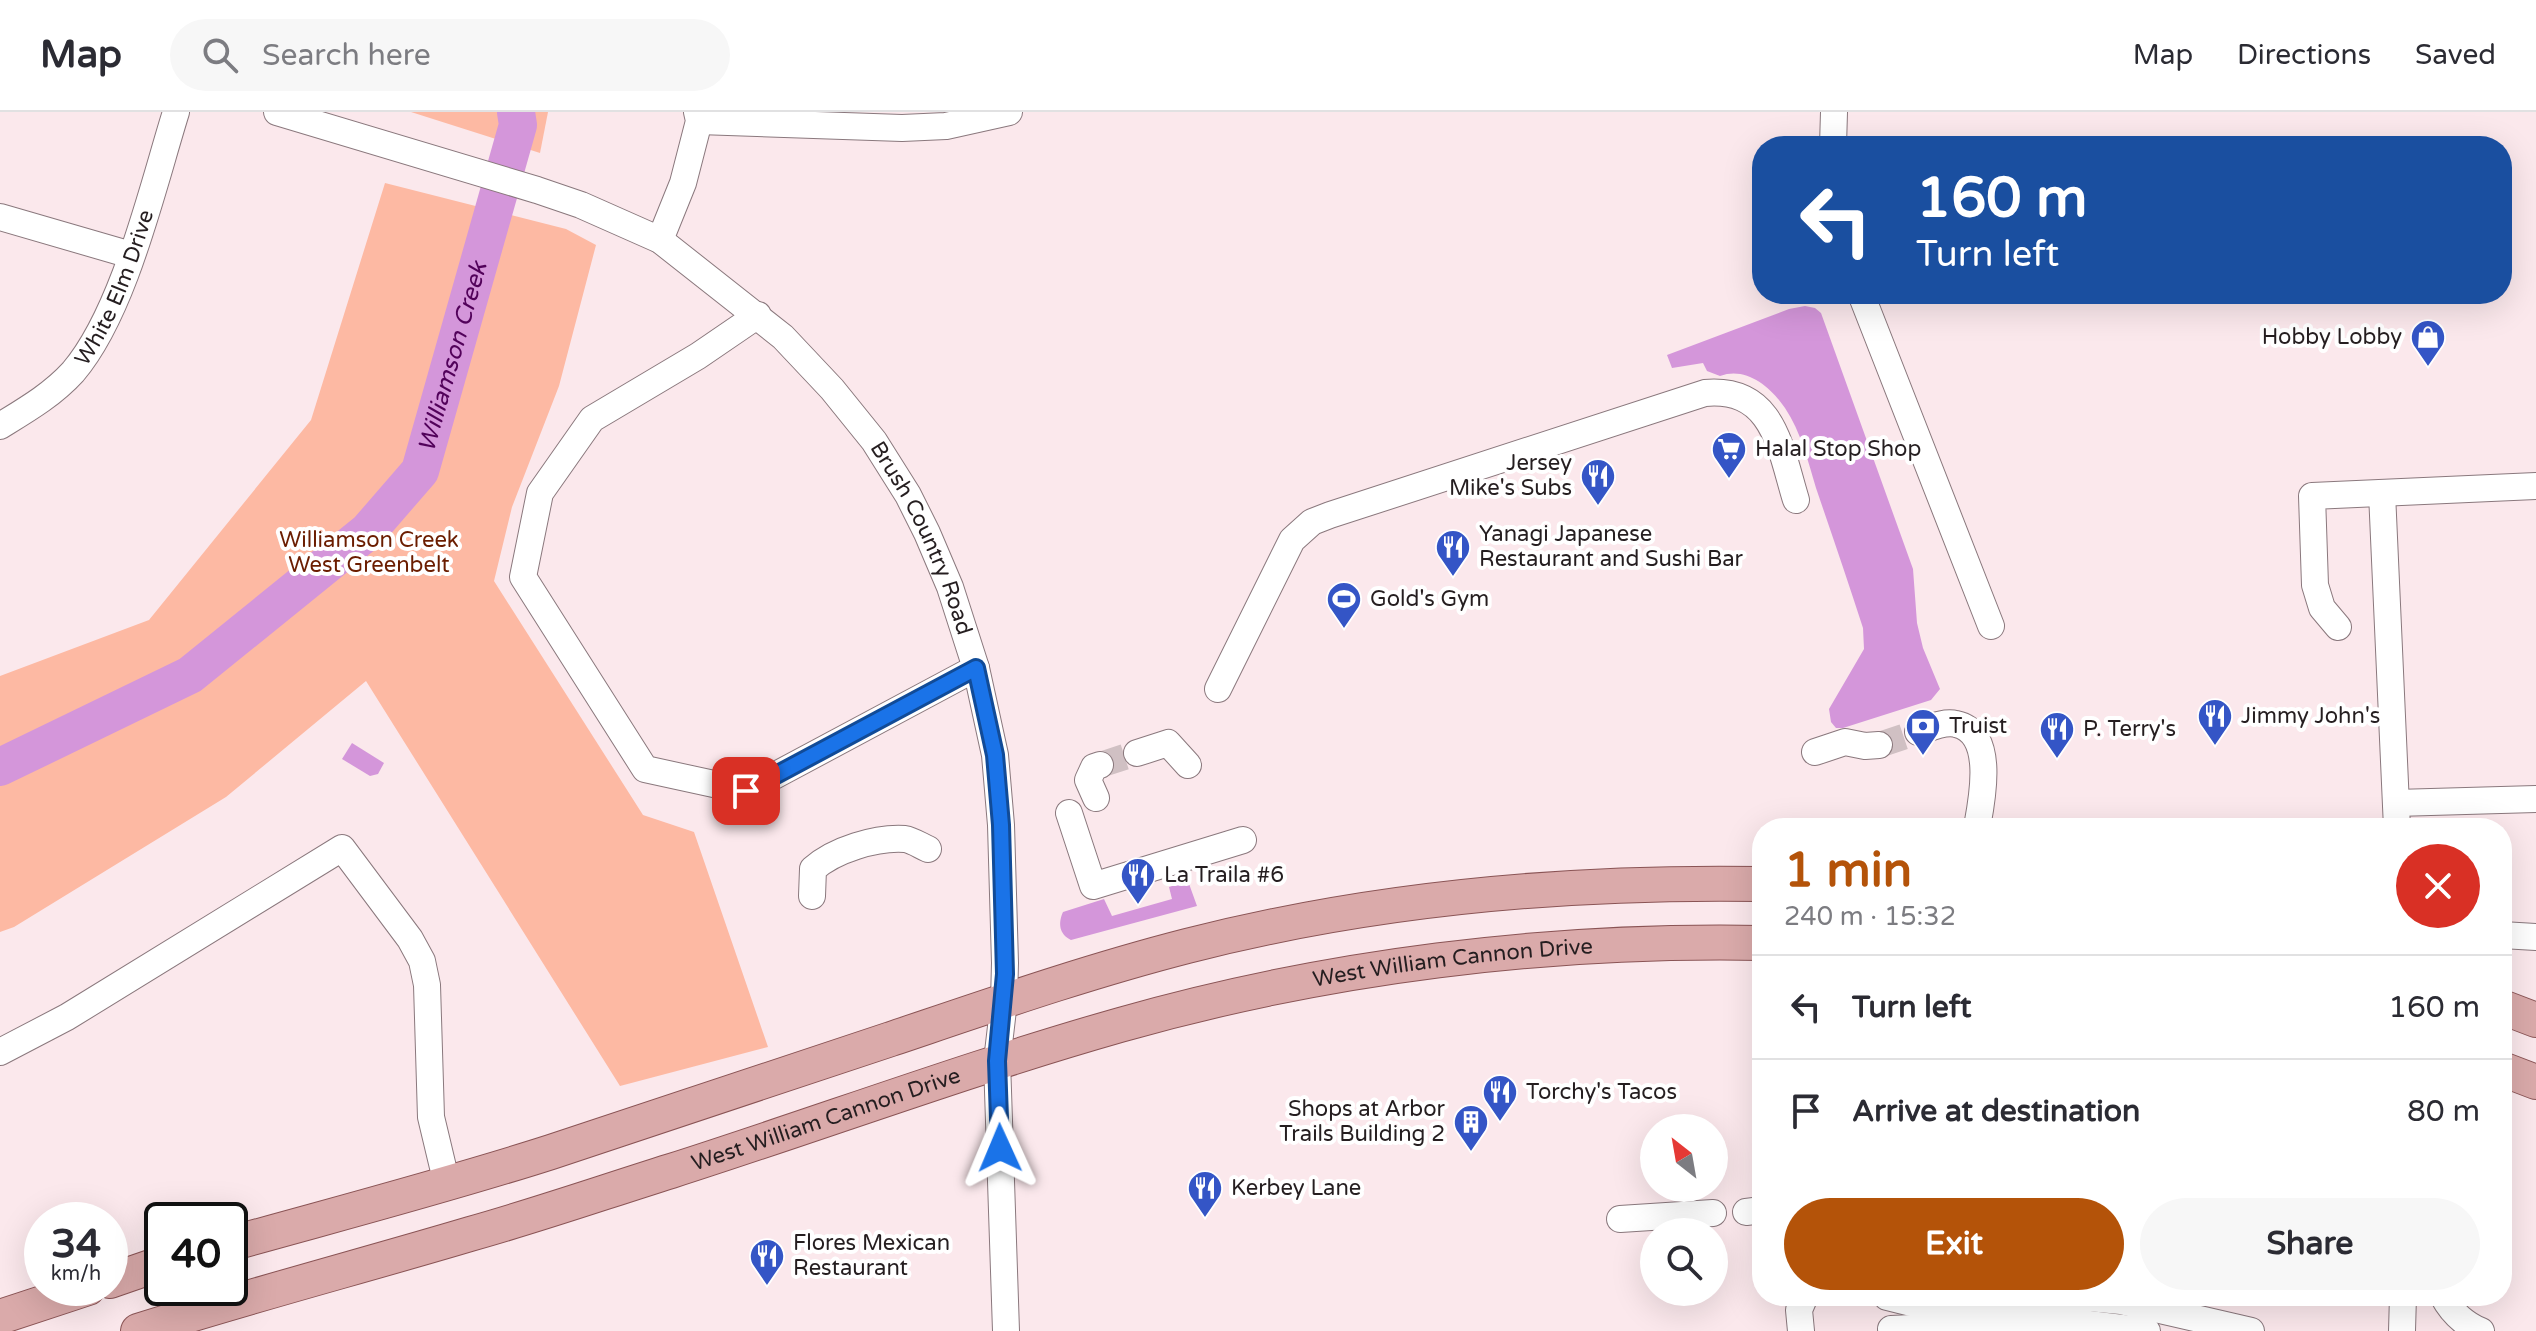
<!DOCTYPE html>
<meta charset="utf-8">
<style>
:root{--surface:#fff;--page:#f7f7f7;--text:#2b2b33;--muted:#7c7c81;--line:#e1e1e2;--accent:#b45309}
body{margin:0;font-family:"Varela Round",sans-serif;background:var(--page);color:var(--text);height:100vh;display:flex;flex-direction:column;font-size:30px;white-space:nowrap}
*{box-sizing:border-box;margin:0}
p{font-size:26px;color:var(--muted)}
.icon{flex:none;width:44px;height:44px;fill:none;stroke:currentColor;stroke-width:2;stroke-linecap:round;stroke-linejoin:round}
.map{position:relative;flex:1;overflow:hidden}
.details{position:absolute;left:1752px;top:706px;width:760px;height:488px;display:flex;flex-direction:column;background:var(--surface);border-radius:32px;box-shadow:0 8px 32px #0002}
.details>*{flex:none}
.banner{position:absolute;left:1752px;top:24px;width:760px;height:168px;border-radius:32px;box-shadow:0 8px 32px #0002;background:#1a4fa0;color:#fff;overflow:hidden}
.needle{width:52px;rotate:329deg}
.tools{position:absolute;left:1640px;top:1002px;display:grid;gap:16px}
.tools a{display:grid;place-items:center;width:88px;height:88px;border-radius:50%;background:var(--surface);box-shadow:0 8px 32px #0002;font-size:40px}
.speed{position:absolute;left:24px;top:1090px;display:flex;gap:16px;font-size:40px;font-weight:700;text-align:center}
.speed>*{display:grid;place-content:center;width:104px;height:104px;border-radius:50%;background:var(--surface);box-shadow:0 8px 32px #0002;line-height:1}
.speed small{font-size:20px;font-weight:400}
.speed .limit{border:4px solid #111;border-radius:12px;background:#fff;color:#111}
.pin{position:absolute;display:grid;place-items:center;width:68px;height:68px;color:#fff;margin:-34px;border-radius:16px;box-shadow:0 4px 12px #0006}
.me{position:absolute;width:88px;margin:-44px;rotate:359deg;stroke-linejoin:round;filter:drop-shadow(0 0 6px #0008)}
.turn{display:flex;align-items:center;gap:28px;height:168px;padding:0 32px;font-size:36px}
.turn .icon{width:104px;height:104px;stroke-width:2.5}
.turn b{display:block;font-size:56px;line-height:68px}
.round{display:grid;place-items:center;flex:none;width:84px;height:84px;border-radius:42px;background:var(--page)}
.headline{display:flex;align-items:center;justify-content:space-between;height:136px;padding:0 32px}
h1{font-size:48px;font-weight:700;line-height:60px;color:var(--accent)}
.primary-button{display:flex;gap:16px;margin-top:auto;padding:16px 32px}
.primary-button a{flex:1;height:92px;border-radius:48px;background:var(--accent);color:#fff;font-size:32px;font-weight:700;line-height:92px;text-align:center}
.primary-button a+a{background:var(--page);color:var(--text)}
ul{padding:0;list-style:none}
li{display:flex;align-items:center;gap:24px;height:104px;padding:0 32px;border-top:2px solid var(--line)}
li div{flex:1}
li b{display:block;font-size:30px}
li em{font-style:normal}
header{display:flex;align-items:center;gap:48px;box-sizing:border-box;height:112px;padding:0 40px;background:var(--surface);border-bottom:2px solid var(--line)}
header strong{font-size:38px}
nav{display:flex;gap:44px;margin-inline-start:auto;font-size:28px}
.search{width:560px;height:72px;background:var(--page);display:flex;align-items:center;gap:20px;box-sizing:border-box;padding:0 28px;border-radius:44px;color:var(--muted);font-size:30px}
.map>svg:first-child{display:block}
</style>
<header>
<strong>Map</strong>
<div class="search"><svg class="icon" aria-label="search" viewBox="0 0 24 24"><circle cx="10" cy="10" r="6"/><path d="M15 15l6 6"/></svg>Search here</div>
<nav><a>Map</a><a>Directions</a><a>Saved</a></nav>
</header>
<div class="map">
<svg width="2536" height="1219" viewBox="0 0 2536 1219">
<rect width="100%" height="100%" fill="#fbe8ec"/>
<g fill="#fdb9a3">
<polygon points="411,0 548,0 540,41"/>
<polygon points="385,71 566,117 596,133 559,274 512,395 494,469 643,703 694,720 768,935 620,974 366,569 226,685 14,815 0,820 0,564 149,508 311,308"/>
</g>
<g fill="#d496da">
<path d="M1805,194L1815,196L1821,201L1913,457L1917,511L1923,536L1940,577L1931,588L1843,616H1836L1831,610L1829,597L1864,537L1863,516C1848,469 1832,423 1816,376C1808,349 1801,320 1785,296C1771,275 1746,254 1720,264L1707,259L1703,251L1672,256L1667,243L1789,197Z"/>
<polygon points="352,631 384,651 378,662 370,664 342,647"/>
<path d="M1188,769L1197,794L1071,828C1059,822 1058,811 1063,800L1104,787L1112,804L1172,787L1169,775Z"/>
</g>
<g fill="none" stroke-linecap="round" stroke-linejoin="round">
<path stroke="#d496da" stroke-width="38" id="s1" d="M0,655L190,563L368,419L420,359L518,13L516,0"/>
<g stroke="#d0c0c3" stroke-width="26" stroke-dasharray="26 13" stroke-linecap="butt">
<polyline points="1879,633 1918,620"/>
<polyline points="1100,653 1137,641"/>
</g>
<g stroke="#8a787d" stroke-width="28">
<g id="minor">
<path id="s2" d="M277,0L537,78L581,93L660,128L783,225L832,277L874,329L908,383L927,421L950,475L976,556L995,643L1001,713L1005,851L1004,889L997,949L1006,1219"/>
<polyline points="699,9 902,16 946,14 1009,0"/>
<polyline points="1833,34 1834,0"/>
<polyline points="0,105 131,143"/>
<polyline points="660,128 683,71 699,9 697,0"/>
<polyline points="1861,182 1991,514"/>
<polyline points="758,203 698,244 592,307 540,381 523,465 645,657 746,679 976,556"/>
<path id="s3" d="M0,314C26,298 52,283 73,260C124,200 152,77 176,0"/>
<polyline points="2382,381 2397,716"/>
<polyline points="2338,515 2322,496 2315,473 2312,384 2536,374"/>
<path d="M1218,577L1292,428L1312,410L1330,403L1705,281C1774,275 1780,336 1796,388"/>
<path d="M1918,620C1930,616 1944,609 1956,612C1996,620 1982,688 1977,715"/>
<polyline points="1815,640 1845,630 1865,634 1879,633"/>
<polyline points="1137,641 1168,631 1188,653"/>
<polyline points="1096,686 1088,668 1094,655 1100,653"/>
<polyline points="2396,691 2536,687"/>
<polyline points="1069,701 1093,774 1243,728"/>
<path d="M812,784L813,757C834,738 876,725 905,727C912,728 921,734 928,737"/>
<polyline points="2502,823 2536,825"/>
<polyline points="0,940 67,905 342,736 410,827 422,849 427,873 431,1005 447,1072"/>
<polyline points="1746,1100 1762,1098"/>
<polyline points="1620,1107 1713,1101"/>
<path d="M2443,1184C2452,1201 2464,1212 2481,1219"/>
<polyline points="1887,1185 1911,1191 2089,1186 2121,1189 2251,1219"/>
<polyline points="1891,1217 2064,1209 2147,1219"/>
<polyline points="1801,1219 1799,1198 1805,1184"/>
<polyline points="2402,1219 2403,1184"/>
</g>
</g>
<g stroke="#8a5455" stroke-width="36">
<g id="major">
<polyline points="2502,895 2536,908"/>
<polyline points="2502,957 2536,970"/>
<path d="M230,1132C337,1102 445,1074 551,1040C665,1003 778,965 891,927C989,894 1086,860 1187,834C1374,786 1569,769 1762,772"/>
<polyline points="110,1169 162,1151"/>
<polyline points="0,1205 88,1176"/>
<path id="s4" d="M138,1219C248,1184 359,1155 470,1122C538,1103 604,1080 671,1059C821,1011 969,956 1120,913C1327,854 1547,827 1762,831"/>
</g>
</g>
<use href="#minor" stroke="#fff" stroke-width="26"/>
<use href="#major" stroke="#daaaaa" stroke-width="34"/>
</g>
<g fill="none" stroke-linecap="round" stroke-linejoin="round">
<g stroke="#114b97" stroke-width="20">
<polyline id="route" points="746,679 976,556 995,643 1001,713 1005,862 997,949 1000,1036"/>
</g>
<use href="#route" stroke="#1a73e8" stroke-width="14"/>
</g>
<defs>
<g id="shop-pin" transform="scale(1.8)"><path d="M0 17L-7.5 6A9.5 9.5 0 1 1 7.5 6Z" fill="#3455c6" stroke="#fff"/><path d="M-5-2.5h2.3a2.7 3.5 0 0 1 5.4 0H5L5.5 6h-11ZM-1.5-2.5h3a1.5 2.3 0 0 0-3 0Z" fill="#fff"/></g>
<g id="supermarket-pin" transform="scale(1.8)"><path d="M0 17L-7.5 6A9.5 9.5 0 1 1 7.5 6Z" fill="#3455c6" stroke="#fff"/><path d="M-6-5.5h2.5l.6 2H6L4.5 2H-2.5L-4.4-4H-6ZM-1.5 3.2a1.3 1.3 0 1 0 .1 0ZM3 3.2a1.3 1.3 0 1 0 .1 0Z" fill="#fff"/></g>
<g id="restaurant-pin" transform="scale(1.8)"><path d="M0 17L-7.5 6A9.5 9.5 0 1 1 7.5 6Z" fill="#3455c6" stroke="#fff"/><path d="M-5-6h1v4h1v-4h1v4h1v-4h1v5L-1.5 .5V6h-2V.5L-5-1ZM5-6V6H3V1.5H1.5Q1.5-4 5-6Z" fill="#fff"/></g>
<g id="stadium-pin" transform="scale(1.8)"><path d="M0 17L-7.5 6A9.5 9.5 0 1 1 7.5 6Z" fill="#3455c6" stroke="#fff"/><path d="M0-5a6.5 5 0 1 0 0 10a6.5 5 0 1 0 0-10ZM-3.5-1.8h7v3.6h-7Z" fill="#fff"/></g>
<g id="bank-pin" transform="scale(1.8)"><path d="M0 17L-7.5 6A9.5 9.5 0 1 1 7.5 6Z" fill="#3455c6" stroke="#fff"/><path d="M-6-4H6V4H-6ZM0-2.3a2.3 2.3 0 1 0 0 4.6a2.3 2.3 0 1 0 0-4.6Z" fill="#fff"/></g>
<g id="building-pin" transform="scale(1.8)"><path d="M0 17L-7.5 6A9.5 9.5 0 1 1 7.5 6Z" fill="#3455c6" stroke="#fff"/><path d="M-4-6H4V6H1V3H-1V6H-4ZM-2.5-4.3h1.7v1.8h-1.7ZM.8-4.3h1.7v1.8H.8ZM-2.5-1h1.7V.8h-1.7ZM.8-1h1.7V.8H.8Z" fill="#fff"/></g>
</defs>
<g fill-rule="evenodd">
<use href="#shop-pin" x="2428" y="225"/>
<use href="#supermarket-pin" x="1729" y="337"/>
<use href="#restaurant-pin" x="1598" y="364"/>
<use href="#restaurant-pin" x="1453" y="435"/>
<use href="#stadium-pin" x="1344" y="487"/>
<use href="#restaurant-pin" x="2215" y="604"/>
<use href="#bank-pin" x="1923" y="614"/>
<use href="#restaurant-pin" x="2057" y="617"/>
<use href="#restaurant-pin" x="1138" y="763"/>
<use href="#restaurant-pin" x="1500" y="980"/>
<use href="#building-pin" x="1471" y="1010"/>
<use href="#restaurant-pin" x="1205" y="1076"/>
<use href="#restaurant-pin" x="767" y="1144"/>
</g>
<g text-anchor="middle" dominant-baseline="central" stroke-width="8" stroke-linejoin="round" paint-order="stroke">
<g font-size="22" fill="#251e20" stroke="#fff">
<text stroke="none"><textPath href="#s3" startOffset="186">White Elm Drive</textPath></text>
<text stroke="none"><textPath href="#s2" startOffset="808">Brush Country Road</textPath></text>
<text stroke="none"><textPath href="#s4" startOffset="1368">West William Cannon Drive</textPath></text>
<text stroke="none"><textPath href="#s4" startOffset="720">West William Cannon Drive</textPath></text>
</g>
<g font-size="22" fill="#251e20" stroke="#fff" text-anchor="start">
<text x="2402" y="225" text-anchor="end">Hobby Lobby</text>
<text x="1755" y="337">Halal Stop Shop</text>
<text x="1572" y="351" text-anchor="end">Jersey<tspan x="1572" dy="25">Mike's Subs</tspan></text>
<text x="1479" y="422">Yanagi Japanese<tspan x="1479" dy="25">Restaurant and Sushi Bar</tspan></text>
<text x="1370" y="487">Gold's Gym</text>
<text x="2241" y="604">Jimmy John's</text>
<text x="1949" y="614">Truist</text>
<text x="2083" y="617">P. Terry's</text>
<text x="1164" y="763">La Traila #6</text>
<text x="1526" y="980">Torchy's Tacos</text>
<text x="1445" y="997" text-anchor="end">Shops at Arbor<tspan x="1445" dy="25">Trails Building 2</tspan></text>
<text x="1231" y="1076">Kerbey Lane</text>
<text x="793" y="1131">Flores Mexican<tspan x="793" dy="25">Restaurant</tspan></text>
</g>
<g font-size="22" fill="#6b1d00" stroke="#fff">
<text x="369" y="428">Williamson Creek<tspan x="369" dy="25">West Greenbelt</tspan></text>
</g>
<g font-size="24" font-style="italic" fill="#52025a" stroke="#fff">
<text stroke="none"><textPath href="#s1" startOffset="638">Williamson Creek</textPath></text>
</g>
</g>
</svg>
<div class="tools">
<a><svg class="needle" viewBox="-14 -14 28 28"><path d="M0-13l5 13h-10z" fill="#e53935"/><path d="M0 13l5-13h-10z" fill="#7c7c81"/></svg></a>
<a><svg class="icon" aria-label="search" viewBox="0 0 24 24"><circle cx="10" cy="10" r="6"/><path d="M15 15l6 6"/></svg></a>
</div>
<div class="speed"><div>34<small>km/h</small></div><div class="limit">40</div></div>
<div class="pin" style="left:746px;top:679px;background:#d93025"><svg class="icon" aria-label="arrive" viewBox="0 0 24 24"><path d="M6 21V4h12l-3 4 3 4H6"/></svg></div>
<svg class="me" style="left:1000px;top:1036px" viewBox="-20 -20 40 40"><path d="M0-17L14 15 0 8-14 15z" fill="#1a73e8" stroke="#fff" stroke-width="4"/></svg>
<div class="banner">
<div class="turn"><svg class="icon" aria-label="left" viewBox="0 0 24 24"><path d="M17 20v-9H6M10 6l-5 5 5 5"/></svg><div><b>160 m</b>Turn left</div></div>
</div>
<section class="details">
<div class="headline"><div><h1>1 min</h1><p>240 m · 15:32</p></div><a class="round" style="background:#d93025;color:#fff"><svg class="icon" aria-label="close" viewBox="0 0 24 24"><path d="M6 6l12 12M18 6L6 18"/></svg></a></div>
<ul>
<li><svg class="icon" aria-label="left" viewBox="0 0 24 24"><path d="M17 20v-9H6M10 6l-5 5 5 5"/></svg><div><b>Turn left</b></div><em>160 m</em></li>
<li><svg class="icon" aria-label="arrive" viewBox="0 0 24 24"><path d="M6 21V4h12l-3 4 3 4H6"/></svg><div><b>Arrive at destination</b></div><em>80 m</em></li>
</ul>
<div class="primary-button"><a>Exit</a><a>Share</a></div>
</section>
</div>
